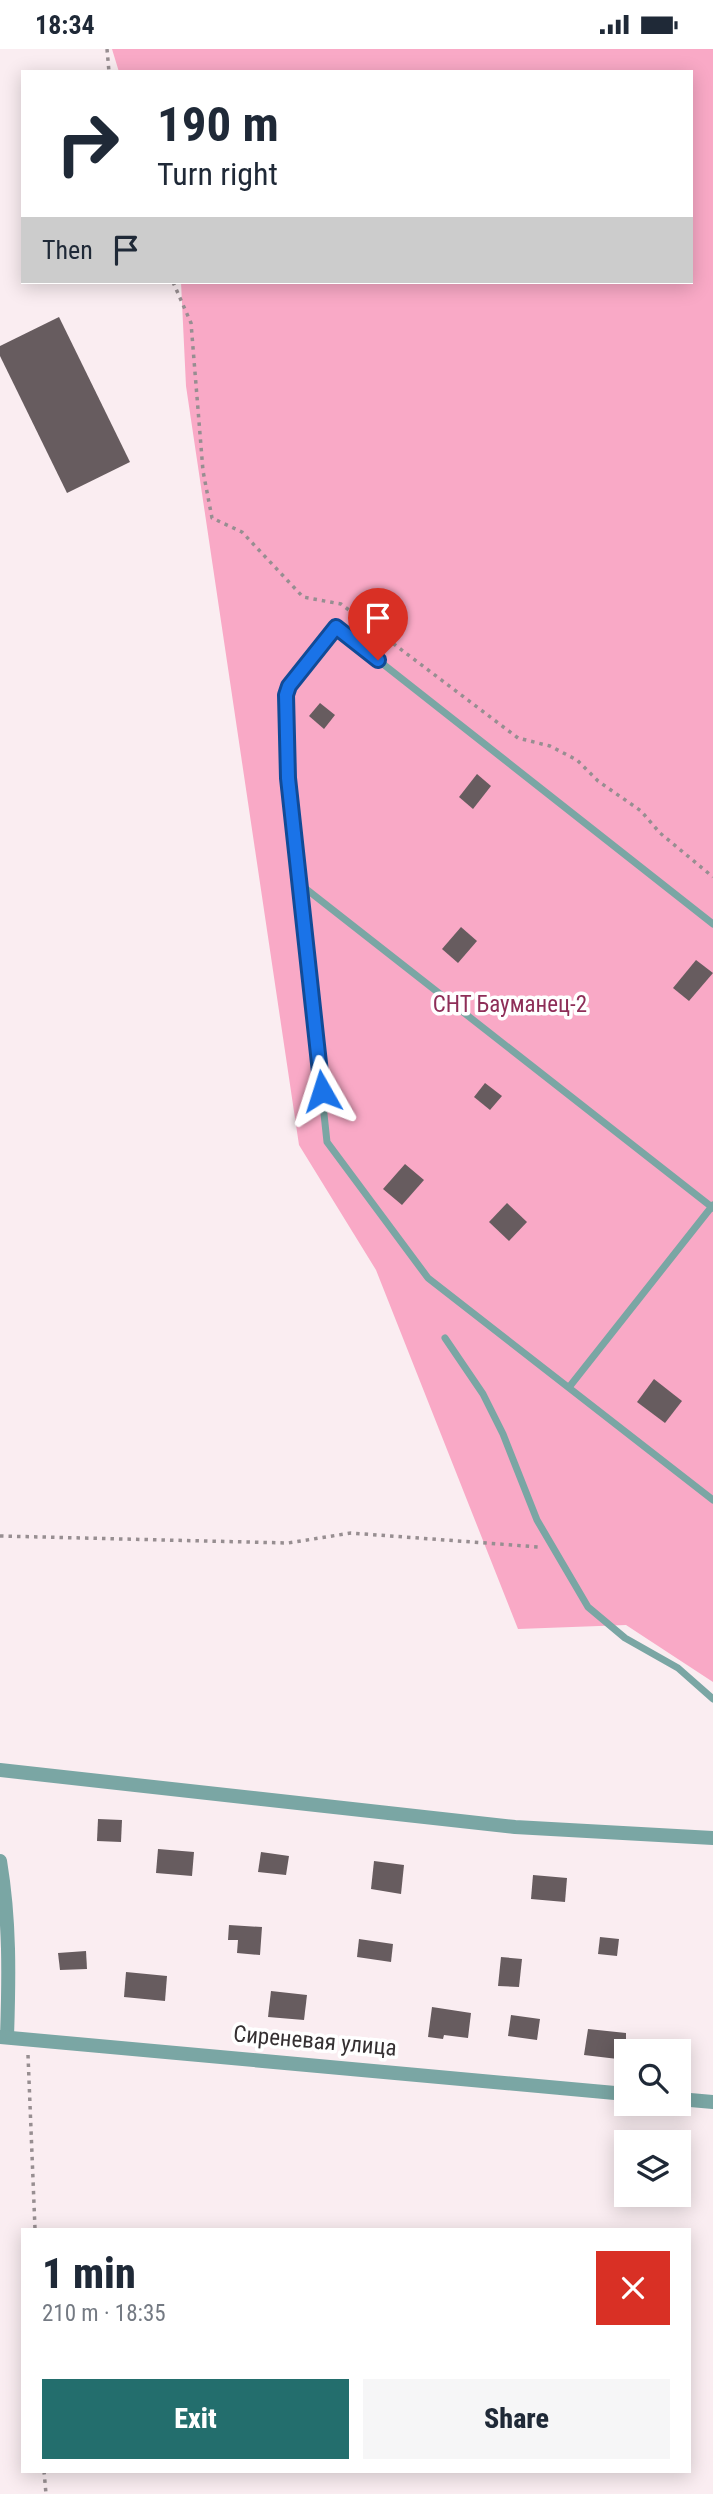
<!DOCTYPE html>
<meta charset="utf-8">
<style>
:root{--surface:#fff;--page:#f6f6f7;--text:#1f2937;--muted:#747a83;--accent:#236e6d}
body{margin:0;font-family:"Roboto Condensed",sans-serif;background:var(--page);color:var(--text);height:100vh;display:flex;flex-direction:column;font-size:26px;white-space:nowrap}
*{box-sizing:border-box;margin:0}
p{font-size:23px;color:var(--muted)}
.icon{flex:none;width:38px;height:38px;fill:none;stroke:currentColor;stroke-width:2;stroke-linecap:round;stroke-linejoin:round}
.map{position:relative;flex:1;overflow:hidden}
.drawer{position:absolute;left:21px;top:2179px;width:670px;height:245px;display:flex;flex-direction:column;background:var(--surface);border-radius:0px;box-shadow:0 4px 18px #0003}
.drawer>*{flex:none}
.hud{position:absolute;left:21px;top:21px;width:672px;height:214px;border-radius:0px;box-shadow:0 4px 18px #0003;background:#fff;color:var(--text);overflow:hidden}
.tools{position:absolute;left:614px;top:1990px;display:grid;gap:14px}
.tools a{display:grid;place-items:center;width:77px;height:77px;border-radius:0px;background:var(--surface);box-shadow:0 4px 18px #0003;font-size:35px}
.pin{position:absolute;display:grid;place-items:center;width:60px;height:60px;color:#fff;margin:-72px -30px;border-radius:50% 50% 50% 0;rotate:-45deg;box-shadow:0 0 7px #0007}
.pin .icon{rotate:45deg}
.me{position:absolute;width:77px;margin:-38px;rotate:354deg;stroke-linejoin:round;filter:drop-shadow(0 0 5px #0008)}
.turn{display:flex;align-items:center;gap:24px;height:147px;padding:0 21px;font-size:32px}
.turn .icon{width:91px;height:91px;stroke-width:2.5}
.turn b{display:block;font-size:49px;line-height:60px}
.then{display:flex;align-items:center;height:66px;padding:0 21px;background:#0003;gap:14px;font-size:26px}
.round{display:grid;place-items:center;flex:none;width:74px;height:74px;border-radius:0px;background:var(--page)}
.summary{display:flex;align-items:center;justify-content:space-between;height:119px;padding:0 21px}
h1{font-size:42px;font-weight:800;line-height:52px}
.action{display:flex;gap:14px;margin-top:auto;padding:14px 21px}
.action a{flex:1;height:80px;border-radius:0px;background:var(--accent);color:#fff;font-size:28px;font-weight:800;line-height:80px;text-align:center}
.action a+a{background:var(--page);color:var(--text)}
.status{display:flex;justify-content:space-between;align-items:center;height:49px;padding:0 35px;background:var(--surface);direction:ltr}
.status svg{height:19px;fill:currentColor}
.map>svg:first-child{display:block}
</style>
<div class="status"><b>18:34</b><svg viewBox="0 0 49 12"><path d="M0 12V9h3v3zM5 12V6h3v6zM10 12V3h3v9zM15 12V0h3v12zM26 1h20v11H26zM47 4h2v5h-2z"/></svg></div>
<div class="map">
<svg width="713" height="2445" viewBox="0 0 713 2445">
<rect width="100%" height="100%" fill="#faedf1"/>
<polygon fill="#f9a9c6" points="112,0 713,0 713,1633 626,1576 518,1580 376,1221 299,1096 186,337 181,233 691,233 691,23 119,23"/>
<g fill="#675c5f">
<polygon points="59,268 130,413 67,444 0,307 0,297"/>
<polygon points="320,654 335,666 324,680 309,667"/>
<polygon points="477,725 491,737 473,760 459,748"/>
<polygon points="461,878 477,892 458,914 442,900"/>
<polygon points="696,911 713,924 689,952 673,939"/>
<polygon points="485,1034 502,1047 490,1061 474,1048"/>
<polygon points="405,1115 424,1131 402,1156 383,1140"/>
<polygon points="507,1154 527,1173 509,1192 489,1173"/>
<polygon points="654,1330 682,1352 665,1374 637,1353"/>
<polygon points="98,1770 122,1771 121,1793 97,1792"/>
<polygon points="158,1800 194,1803 192,1827 156,1824"/>
<polygon points="261,1803 289,1807 286,1826 258,1823"/>
<polygon points="374,1812 404,1816 401,1845 371,1840"/>
<polygon points="533,1826 567,1829 565,1853 531,1850"/>
<polygon points="229,1876 262,1878 260,1906 237,1904 238,1891 228,1891"/>
<polygon points="600,1888 619,1890 617,1907 598,1905"/>
<polygon points="359,1890 393,1895 391,1913 357,1908"/>
<polygon points="86,1902 87,1920 60,1921 58,1904"/>
<polygon points="501,1908 522,1910 519,1938 498,1937"/>
<polygon points="126,1923 167,1927 165,1952 124,1948"/>
<polygon points="271,1942 307,1946 304,1971 268,1968"/>
<polygon points="432,1958 471,1964 468,1989 444,1986 443,1990 428,1988"/>
<polygon points="511,1966 540,1970 537,1991 508,1987"/>
<polygon points="588,1980 626,1984 626,2011 584,2006"/>
</g>
<g fill="none" stroke-linecap="round" stroke-linejoin="round">
<g stroke="#978e91" stroke-width="3.5" stroke-dasharray="3.5 5" stroke-linecap="butt">
<polyline points="107,0 109,23"/>
<polyline points="173,233 191,274 203,422 212,469 242,483 303,548 341,555 518,689 550,697 577,711 598,732 641,762 660,784 713,828"/>
<polyline points="0,1487 288,1494 351,1484 539,1498"/>
<polyline points="28,2006 35,2180"/>
<polyline points="44,2422 46,2445"/>
</g>
<g stroke="#7aa6a4" stroke-width="7">
<polyline points="301,836 713,1159"/>
<polyline points="713,875 336,578 289,637 286,646 288,729 327,1093 428,1229 713,1451"/>
<polyline points="445,1289 483,1345 503,1385 537,1471 588,1558 625,1589 678,1619 713,1650"/>
<polyline points="570,1337 713,1156"/>
</g>
<g stroke="#7aa6a4" stroke-width="14">
<polyline points="0,1721 515,1778 713,1789"/>
<path d="M0,1812C10,1872 9,1928 7,1988"/>
<polyline points="0,1988 626,2045"/>
<polyline points="679,2050 713,2053"/>
</g>
</g>
<g fill="none" stroke-linecap="round" stroke-linejoin="round">
<g stroke="#114b97" stroke-width="18">
<polyline id="route" points="322,1042 288,729 286,646 289,637 336,578 378,611"/>
</g>
<use href="#route" stroke="#1a73e8" stroke-width="12"/>
</g>
<g text-anchor="middle" dominant-baseline="central" stroke-width="7" stroke-linejoin="round" paint-order="stroke">
<g font-size="23" fill="#8e2e58" stroke="#fff">
<text x="510" y="955">СНТ Бауманец-2</text>
</g>
<g font-size="23" fill="#353032" stroke="#fff">
<text transform="translate(315 1992) rotate(5)">Сиреневая улица</text>
</g>
</g>
</svg>
<div class="tools">
<a><svg class="icon" aria-label="search" viewBox="0 0 24 24"><circle cx="10" cy="10" r="6"/><path d="M15 15l6 6"/></svg></a>
<a><svg class="icon" aria-label="layers" viewBox="0 0 24 24"><path d="M12 4l9 5-9 5-9-5zM3 14l9 5 9-5"/></svg></a>
</div>
<div class="pin" style="left:378px;top:611px;background:#d93025"><svg class="icon" aria-label="arrive" viewBox="0 0 24 24"><path d="M6 21V4h12l-3 4 3 4H6"/></svg></div>
<svg class="me" style="left:322px;top:1042px" viewBox="-20 -20 40 40"><path d="M0-17L14 15 0 8-14 15z" fill="#1a73e8" stroke="#fff" stroke-width="4"/></svg>
<div class="hud">
<div class="turn"><svg class="icon" aria-label="right" viewBox="0 0 24 24"><path d="M7 20v-9h11M14 6l5 5-5 5"/></svg><div><b>190 m</b>Turn right</div></div>
<div class="then">Then<svg class="icon" aria-label="arrive" viewBox="0 0 24 24"><path d="M6 21V4h12l-3 4 3 4H6"/></svg></div>
</div>
<section class="drawer">
<div class="summary"><div><h1>1 min</h1><p>210 m · 18:35</p></div><a class="round" style="background:#d93025;color:#fff"><svg class="icon" aria-label="close" viewBox="0 0 24 24"><path d="M6 6l12 12M18 6L6 18"/></svg></a></div>
<div class="action"><a>Exit</a><a>Share</a></div>
</section>
</div>
